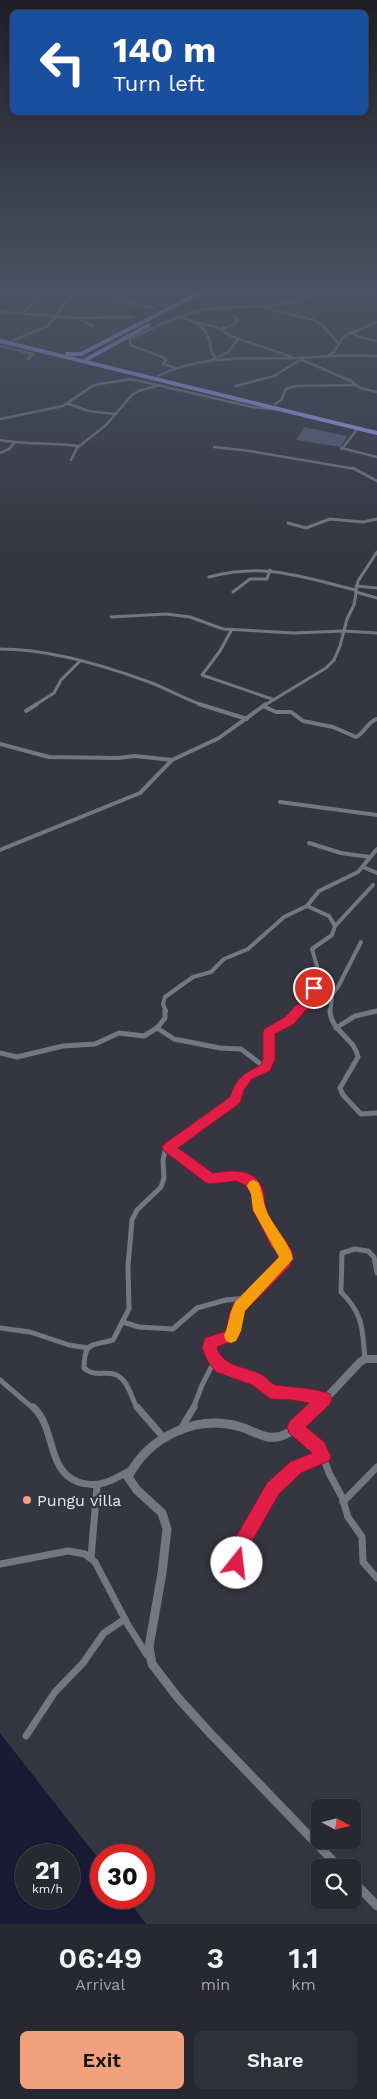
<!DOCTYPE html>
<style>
:root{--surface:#282831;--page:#303039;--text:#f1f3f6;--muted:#a5a6ab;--line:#44444d;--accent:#f1a17b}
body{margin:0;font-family:"Work Sans",sans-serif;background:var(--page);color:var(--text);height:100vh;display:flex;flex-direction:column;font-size:19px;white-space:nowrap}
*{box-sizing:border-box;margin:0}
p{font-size:16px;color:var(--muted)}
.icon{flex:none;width:28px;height:28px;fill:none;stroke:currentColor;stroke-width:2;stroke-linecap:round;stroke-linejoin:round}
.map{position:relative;height:1924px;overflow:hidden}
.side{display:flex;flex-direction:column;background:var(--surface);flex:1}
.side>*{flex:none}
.banner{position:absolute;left:10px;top:10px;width:358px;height:105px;border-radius:8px;box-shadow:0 1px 4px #0004,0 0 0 1px var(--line);background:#1a4fa0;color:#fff;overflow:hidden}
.needle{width:32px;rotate:97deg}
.controls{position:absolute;left:311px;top:1799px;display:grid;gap:10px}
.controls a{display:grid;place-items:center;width:50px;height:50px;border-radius:8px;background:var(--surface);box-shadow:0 1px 4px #0004,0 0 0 1px var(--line);font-size:25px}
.speed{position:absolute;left:15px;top:1844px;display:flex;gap:10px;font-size:25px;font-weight:700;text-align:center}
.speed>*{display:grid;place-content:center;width:65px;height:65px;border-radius:50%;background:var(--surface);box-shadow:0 1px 4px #0004,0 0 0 1px var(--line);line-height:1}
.speed small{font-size:12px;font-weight:400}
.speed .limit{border:8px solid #d22;background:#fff;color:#111}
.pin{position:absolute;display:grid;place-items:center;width:42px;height:42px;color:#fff;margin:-21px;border:2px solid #fff;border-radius:50%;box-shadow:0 1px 5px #0007}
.me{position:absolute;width:55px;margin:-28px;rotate:16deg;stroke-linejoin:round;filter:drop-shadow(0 0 4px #0008)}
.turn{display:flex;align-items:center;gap:18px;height:105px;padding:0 20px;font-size:22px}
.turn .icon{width:65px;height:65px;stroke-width:2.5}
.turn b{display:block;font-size:35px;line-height:42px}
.eta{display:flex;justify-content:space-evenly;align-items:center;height:85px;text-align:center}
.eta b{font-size:30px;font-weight:600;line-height:35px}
.cta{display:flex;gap:10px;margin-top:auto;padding:10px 20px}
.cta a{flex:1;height:58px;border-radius:8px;background:var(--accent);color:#111;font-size:20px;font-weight:600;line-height:58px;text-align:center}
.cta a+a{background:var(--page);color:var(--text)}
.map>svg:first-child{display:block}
</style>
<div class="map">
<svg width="377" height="1924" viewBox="0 0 377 1924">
<rect width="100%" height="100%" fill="#363641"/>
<polygon fill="#5b5b79" points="304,427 347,436 341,447 296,440"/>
<path fill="#1c1935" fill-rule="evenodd" d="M0,1733L101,1862V1898H127L146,1924H0ZM26,1855H69V1898H26Z"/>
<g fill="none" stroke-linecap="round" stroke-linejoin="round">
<g stroke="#767683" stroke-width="2.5">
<polyline points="101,287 117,300 153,308"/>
<polyline points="169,290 173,287"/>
<polyline points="265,308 314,320 323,326 339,344"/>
<polyline points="0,312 78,318 133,317"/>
<polyline points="24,313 36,299 39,287"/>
<path d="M179,316C193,321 204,324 209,339C212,348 208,349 215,357L212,361"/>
<polyline points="78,318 93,326"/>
<polyline points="199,323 216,327 231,336 292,357"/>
<polyline points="221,329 234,325 237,319 234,315"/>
<polyline points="351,332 359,337 377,341"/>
<polyline points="12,341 48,326 65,303 83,287"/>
<polyline points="0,346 33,354 28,359"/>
<polyline points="329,355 333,353 344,336 377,322"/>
<polyline points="215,359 228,352 239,338"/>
<polyline points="300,359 351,381 360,388 377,392"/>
<path d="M176,368L163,364L166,360L163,357L130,345V339C155,327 181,313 209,309C245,304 279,311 312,295L316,287"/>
<path d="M158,376C200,355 247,359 293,358C321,357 349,354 377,356"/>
<polyline points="236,386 274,376 303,358"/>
<polyline points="69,404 88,411 114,414"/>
<polyline points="275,404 281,400 286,389 295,386 355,385"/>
<polyline points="0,419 63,406 94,385 131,379 252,407 281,410"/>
<path d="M0,440C26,445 52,442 78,446"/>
<polyline points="214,447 250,451 355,469"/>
<polyline points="341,448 377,457"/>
<polyline points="342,449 358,428"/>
<polyline points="0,453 9,449 15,442"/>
<polyline points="71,460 77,448 106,425 132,395 138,391 160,385"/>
</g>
<g stroke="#767683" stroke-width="3">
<polyline points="353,468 377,481"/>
<polyline points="288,523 306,528 330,519 363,522 377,519"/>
<path d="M209,577C265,562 302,577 356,590"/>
<polyline points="356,586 377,588"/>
<polyline points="233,592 250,579 267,579 270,570"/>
<polyline points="356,592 377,598"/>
<polyline points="111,617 166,614 190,617 223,629 294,633 344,631 377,633"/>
<polyline points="232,629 220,651 202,675 272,699"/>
<path d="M0,649C50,649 103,665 149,682C168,689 184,699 203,705"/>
<polyline points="35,705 54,693 61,680 80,661"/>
<polyline points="265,705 326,668 334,660 340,646 347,619 354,605 358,581 377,552"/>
</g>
<g stroke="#767683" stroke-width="4">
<polyline points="199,704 247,719"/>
<path d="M263,706L276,712H291L303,721L333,727L356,737C365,733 367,722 377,719"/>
<polyline points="26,711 37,704"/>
<polyline points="0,744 49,757 118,758 135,756 172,760"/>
<polyline points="280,802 377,815"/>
<polyline points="309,843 341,853 370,857"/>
<polyline points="0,850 140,793 172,760 219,738 266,704"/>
<polyline points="363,867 377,873"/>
<polyline points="335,926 373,885"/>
<polyline points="330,998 339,985 361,942"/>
<polyline points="312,1001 332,999 330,1011"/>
<polyline points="166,1011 163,1004 165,997 193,977 211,972 224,959 248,949 284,917 307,906 319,891 358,872 377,849"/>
<polyline points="298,1011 312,1001 319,973 312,949 332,935 335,926 329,916 307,906"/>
</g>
<g stroke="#767683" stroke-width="5">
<path d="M330,1010C330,1031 355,1038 358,1057L340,1088L343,1095L361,1114L377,1113"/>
<polyline points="157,1028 174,1039 220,1048 241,1049 266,1068"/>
<polyline points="336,1028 355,1016 377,1011"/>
<polyline points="0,1053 17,1057 63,1046 95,1044 119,1033 144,1036 157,1028 165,1018 165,1010"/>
<path d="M169,1148L211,1179L237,1175L250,1181L256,1190L259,1210L286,1256L285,1262L240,1306L236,1314L233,1335L210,1343C205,1370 243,1372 259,1382C263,1384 267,1389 271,1392H292L324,1399"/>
<polyline points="123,1322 139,1327 173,1329 197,1308 226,1300 248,1298"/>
<polyline points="0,1328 30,1332 69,1345 88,1348"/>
<path d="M365,1359C362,1328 364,1315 341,1292L342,1253L355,1249L368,1251L374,1257L377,1273"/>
<polyline points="0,1380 34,1409"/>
<path d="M138,1409C131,1399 130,1385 121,1378C110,1368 95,1379 84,1368C84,1341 92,1346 113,1340L129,1309L128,1266L132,1220L137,1210L161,1187L164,1178L163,1160L165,1151L237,1098C240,1068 260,1079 267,1064C271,1056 269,1041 269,1032L290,1021L298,1010"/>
<polyline points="193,1409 202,1385 215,1360"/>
</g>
<g stroke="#767683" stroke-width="7">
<path d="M33,1407C56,1427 46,1470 78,1482C97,1489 112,1481 129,1471"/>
<polyline points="137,1407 164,1438"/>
<polyline points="182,1427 194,1407"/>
<polyline points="296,1429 321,1451 329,1473 342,1497 348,1517 362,1537 363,1562 377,1578"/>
<polyline points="343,1502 377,1467"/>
<polyline points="91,1558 97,1486"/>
<path d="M237,1563C241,1534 266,1492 288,1472C297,1464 311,1460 323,1456"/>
<polyline points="0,1564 68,1551 85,1554 95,1562 128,1625 147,1655"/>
<polyline points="26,1736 55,1692 83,1663 104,1633 125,1619"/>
</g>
<polyline stroke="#767683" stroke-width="8" points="316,1409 360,1362 365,1359 377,1359"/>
<g stroke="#767683" stroke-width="9">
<path d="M317,1407C307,1417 295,1432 281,1436C267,1441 254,1431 241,1427C197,1414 149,1436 128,1477L137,1490L162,1513L167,1529L162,1573L149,1647L152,1664L179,1699L209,1732L340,1868"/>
<polyline points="352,1880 377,1906"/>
</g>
<g stroke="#a29df6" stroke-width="4">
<polyline points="206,295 222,287"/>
<polyline points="0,341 377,433"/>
<polyline points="67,354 81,354 211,287"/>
<polyline points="87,359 149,325"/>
</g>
</g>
<linearGradient id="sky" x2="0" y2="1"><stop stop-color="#1e1e24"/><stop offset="0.52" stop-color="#4c5265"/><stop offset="1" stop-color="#4c5265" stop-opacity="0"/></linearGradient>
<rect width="377" height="556" fill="url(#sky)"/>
<path fill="#e11d48" stroke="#92132f" d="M314,983L320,988L315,1006L305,1011L294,1024L275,1034V1059L270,1071L252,1079L244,1090L240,1103L178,1148L213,1173C231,1170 256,1167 263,1190C265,1196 264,1203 266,1209C272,1226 285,1238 293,1253L290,1266L245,1311L238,1339L217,1347C222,1368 248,1366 264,1376C268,1379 271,1384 276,1385C294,1388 312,1387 330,1394L332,1399L330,1404L306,1427L324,1442L331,1456L329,1461L301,1473L279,1494L247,1550L243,1569L237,1571L231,1569L228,1563L233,1542L267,1483L290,1462L312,1453L289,1433L287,1427L289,1422L309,1403L292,1400L271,1399L252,1385L216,1372L207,1360L202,1348L205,1338L226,1331L229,1314L235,1302L278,1260V1254L271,1246L253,1210L250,1191L245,1185L236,1181L210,1184L206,1183L164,1151L162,1148L164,1144L230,1097C235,1079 245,1072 261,1065L263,1059V1032L264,1029L285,1017L296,1005L305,1001L308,988Z"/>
<path fill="#f59e0b" d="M253,1180L258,1182C263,1192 263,1202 267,1212C273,1225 292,1247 293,1259L245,1311L241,1331L236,1341L231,1343L226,1341L224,1336C229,1325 229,1313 235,1302L279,1257L253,1210L251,1194L247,1186L249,1182Z"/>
<circle fill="#f1a17b" stroke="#363641" stroke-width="2" cx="27" cy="1500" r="5"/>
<g text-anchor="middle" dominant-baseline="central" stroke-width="5" stroke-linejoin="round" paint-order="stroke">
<g font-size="16" fill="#e7e7ee" stroke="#363641" text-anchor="start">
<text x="37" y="1500">Pungu villa</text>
</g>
</g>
</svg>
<div class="controls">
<a><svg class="needle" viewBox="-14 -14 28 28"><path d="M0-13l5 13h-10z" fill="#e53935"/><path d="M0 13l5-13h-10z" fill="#a5a6ab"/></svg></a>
<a><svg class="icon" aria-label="search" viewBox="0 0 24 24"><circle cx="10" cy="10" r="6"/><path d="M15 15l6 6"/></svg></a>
</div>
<div class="speed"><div>21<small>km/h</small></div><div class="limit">30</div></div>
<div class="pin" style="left:314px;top:988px;background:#d93025"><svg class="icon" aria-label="arrive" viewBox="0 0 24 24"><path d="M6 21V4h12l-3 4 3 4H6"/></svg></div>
<svg class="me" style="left:237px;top:1563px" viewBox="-20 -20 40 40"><circle r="19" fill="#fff"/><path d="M0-13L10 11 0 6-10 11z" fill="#e11d48"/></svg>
<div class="banner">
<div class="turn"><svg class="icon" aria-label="left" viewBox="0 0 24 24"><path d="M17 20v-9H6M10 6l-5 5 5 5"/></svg><div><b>140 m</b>Turn left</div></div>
</div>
</div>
<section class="side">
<div class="eta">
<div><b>06:49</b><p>Arrival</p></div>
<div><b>3</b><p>min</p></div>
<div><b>1.1</b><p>km</p></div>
</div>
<div class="cta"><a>Exit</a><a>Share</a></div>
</section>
